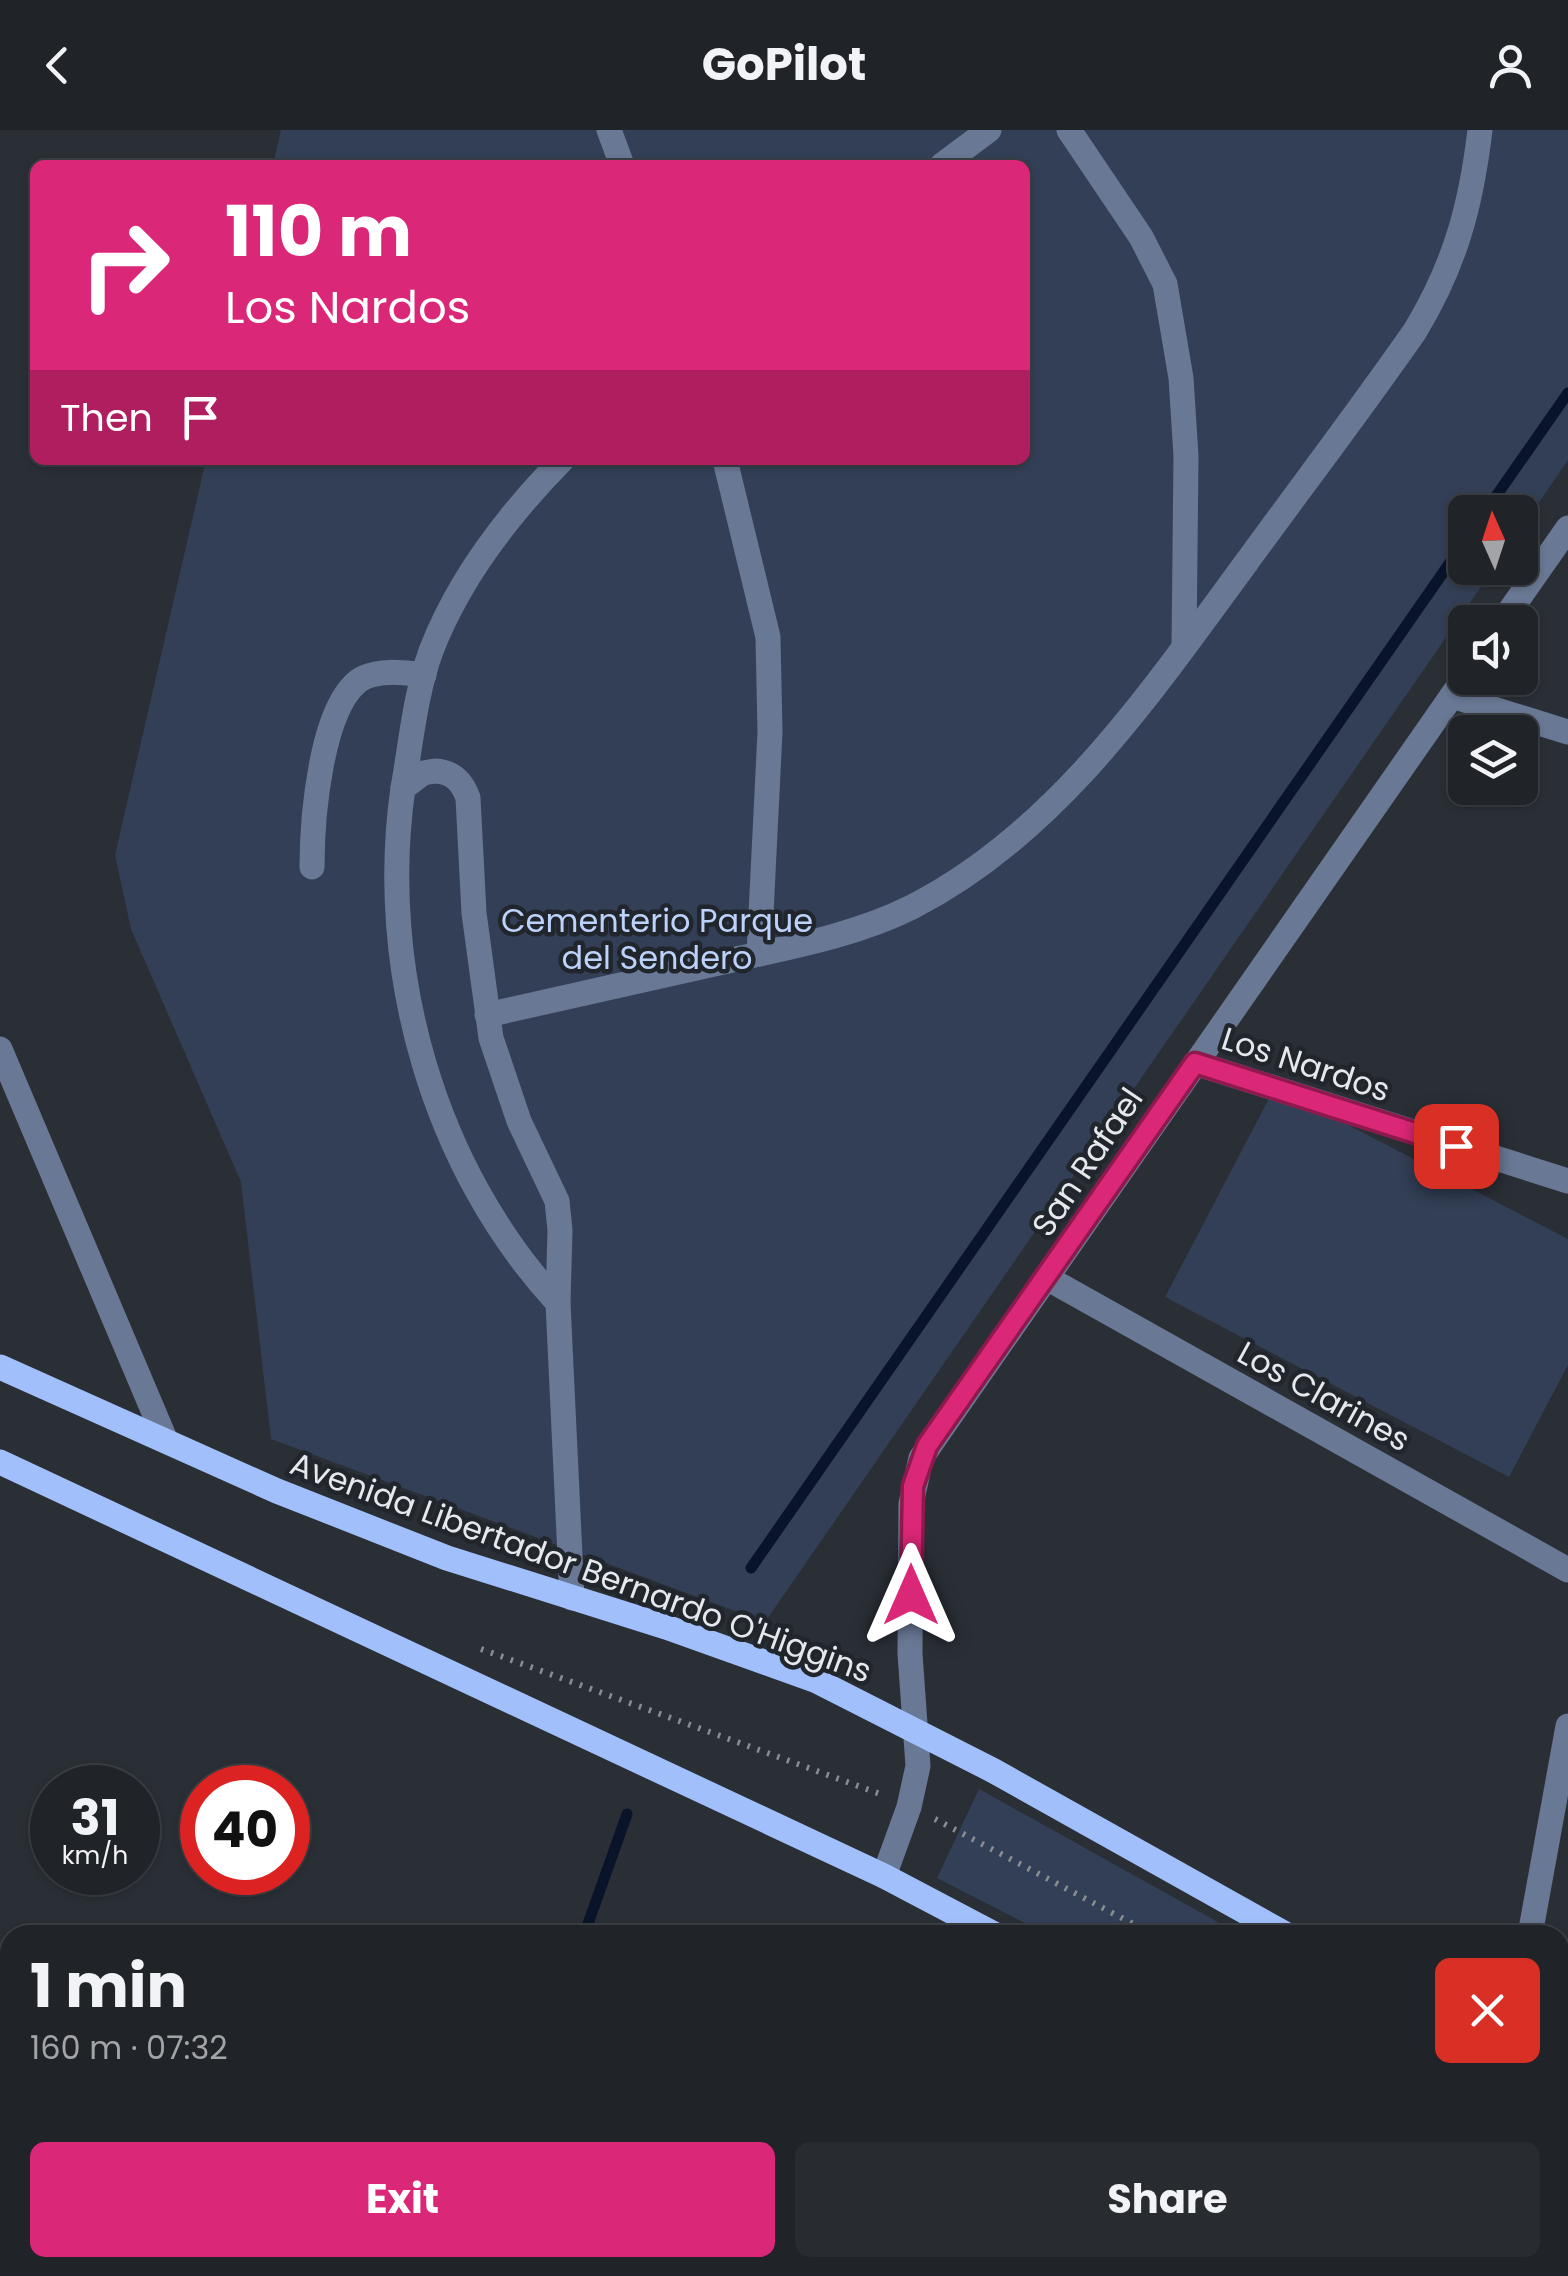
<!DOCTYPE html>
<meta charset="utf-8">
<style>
:root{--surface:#202328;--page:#282b30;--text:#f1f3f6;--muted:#a2a4a8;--line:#3d4045;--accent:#db2777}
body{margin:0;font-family:Poppins,sans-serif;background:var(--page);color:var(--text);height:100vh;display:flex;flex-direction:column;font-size:38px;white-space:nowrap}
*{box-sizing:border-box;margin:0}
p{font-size:32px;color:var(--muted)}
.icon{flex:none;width:55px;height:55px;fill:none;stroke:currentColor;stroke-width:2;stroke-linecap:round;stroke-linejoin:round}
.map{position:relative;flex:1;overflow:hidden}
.panel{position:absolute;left:0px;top:1795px;width:1570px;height:352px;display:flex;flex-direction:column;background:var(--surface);border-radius:30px 30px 0 0;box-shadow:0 2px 8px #0004,0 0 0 2px var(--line)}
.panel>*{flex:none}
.guide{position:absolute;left:30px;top:30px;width:1000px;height:305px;border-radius:15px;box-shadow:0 2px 8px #0004,0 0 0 2px var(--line);background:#db2777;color:#fff;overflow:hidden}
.needle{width:65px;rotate:357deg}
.buttons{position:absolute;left:1448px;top:365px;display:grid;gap:20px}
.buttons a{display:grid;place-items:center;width:90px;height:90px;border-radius:15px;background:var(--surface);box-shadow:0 2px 8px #0004,0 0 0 2px var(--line);font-size:50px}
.speed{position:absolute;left:30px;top:1635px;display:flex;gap:20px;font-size:50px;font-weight:700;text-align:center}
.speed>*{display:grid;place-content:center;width:130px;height:130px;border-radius:50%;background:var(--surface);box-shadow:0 2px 8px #0004,0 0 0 2px var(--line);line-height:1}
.speed small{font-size:25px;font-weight:400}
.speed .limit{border:15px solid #d22;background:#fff;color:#111}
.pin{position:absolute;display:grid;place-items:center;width:85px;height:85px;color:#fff;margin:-42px;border-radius:20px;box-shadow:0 5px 15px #0006}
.me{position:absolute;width:110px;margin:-55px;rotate:0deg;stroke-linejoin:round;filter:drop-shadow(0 0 8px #0008)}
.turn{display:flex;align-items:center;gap:35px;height:210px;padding:0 30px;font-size:45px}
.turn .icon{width:130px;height:130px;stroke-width:2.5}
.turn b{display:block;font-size:70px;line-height:85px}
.then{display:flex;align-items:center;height:95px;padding:0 30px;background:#0003;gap:20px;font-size:38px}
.round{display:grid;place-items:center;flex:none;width:105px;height:105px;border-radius:15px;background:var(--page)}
.summary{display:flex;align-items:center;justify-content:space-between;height:170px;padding:0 30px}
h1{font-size:60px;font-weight:700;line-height:75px}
.cta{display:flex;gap:20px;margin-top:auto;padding:20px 30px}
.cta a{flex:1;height:115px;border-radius:15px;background:var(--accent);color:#fff;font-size:40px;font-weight:700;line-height:115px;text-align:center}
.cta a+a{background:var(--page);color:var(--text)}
header{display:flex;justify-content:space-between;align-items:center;height:130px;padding:0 30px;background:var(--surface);font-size:45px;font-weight:700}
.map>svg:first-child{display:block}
</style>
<header><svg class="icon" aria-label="back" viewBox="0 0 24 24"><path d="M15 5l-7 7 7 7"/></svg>GoPilot<svg class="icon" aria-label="person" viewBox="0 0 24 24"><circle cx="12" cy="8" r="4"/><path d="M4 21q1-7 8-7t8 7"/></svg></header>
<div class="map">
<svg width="1568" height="2146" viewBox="0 0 1568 2146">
<rect width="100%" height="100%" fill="#2a2f36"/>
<g fill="#333f56">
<polygon points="281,0 1568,0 1568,330 1520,400 1520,382 1465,382 1465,438 1494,438 765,1492 271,1309 241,1052 131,799 115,725 206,330 1025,330 1025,35 273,35"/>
<polygon points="1275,957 1568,1109 1568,1235 1509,1347 1165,1167"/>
<polygon points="979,1659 1241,1805 1048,1805 937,1748"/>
<polygon points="1560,1983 1568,1987 1568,2072 1560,2068"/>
</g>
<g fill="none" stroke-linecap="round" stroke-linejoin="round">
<g stroke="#091329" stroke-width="11">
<polyline points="1485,382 1568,263"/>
<polyline points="751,1438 1465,411"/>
<polyline points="584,1805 627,1684"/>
<polyline points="461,2146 464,2138"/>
</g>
<g stroke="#898d93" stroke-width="6" stroke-dasharray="2.5 8" stroke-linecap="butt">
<polyline points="481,1519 883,1665"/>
<polyline points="935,1689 1154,1805"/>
<polyline points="1560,2023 1568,2027"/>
</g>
<g stroke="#697894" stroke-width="25">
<polyline points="609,0 622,35"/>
<polyline points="1069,0 1141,107 1165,154 1181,248 1186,326 1184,517"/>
<polyline points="942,35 989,0"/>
<polyline points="725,330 768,507 770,602 759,824"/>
<polyline points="1502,492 1568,398"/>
<polyline points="1452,566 1568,602"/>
<path d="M435,641C453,642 462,651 468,668L474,783L491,908L519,991L557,1071L560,1100L558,1173C433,1038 377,839 403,658L423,643Z"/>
<path d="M403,658C411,613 415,565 431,521C459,448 508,385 562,330"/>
<path d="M312,737C312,693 320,572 363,548C382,539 405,543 424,545"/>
<path d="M487,885C566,867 645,849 723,832C786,818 854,806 912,777C1057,703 1152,561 1246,433C1302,356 1360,280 1415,201C1455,135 1471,76 1480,0"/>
<polyline points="0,919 166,1311"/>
<polyline points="1195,933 1568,1051"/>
<polyline points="1047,1148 1568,1440"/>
<polyline points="558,1173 572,1468"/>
<polyline points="884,1746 909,1677 918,1636 910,1524 911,1374 921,1328 1465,547"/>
<polyline points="1530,1805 1568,1596"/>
<polyline points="1249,2138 1265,2146"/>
<polyline points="758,2146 763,2138"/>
</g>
<g stroke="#a1c0fb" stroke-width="25">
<polyline points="0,1237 277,1361 447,1428 666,1497 817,1551 994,1641 1287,1805"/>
<polyline points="0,1332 884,1746 996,1805"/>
<polyline points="1560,1957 1568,1962"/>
<polyline points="1560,2102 1568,2106"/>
</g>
</g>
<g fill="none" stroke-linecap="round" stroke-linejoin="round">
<g stroke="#8e194d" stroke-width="25">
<polyline id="route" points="911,1465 913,1356 927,1316 1195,933 1456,1016"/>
</g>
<use href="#route" stroke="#db2777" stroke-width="18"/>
</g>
<g text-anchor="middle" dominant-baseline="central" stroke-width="9" stroke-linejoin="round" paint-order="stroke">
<g font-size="32" fill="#bdd2fa" stroke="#21252c">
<text x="657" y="790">Cementerio Parque<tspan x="657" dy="37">del Sendero</tspan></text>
</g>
<g font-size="32" fill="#e5e8ed" stroke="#21252c">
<text transform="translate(1306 934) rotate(18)">Los Nardos</text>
<text transform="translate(1087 1032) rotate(-56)">San Rafael</text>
<text transform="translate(1324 1266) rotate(29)">Los Clarines</text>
<text transform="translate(581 1437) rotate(20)">Avenida Libertador Bernardo O'Higgins</text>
</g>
</g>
</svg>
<div class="buttons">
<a><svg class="needle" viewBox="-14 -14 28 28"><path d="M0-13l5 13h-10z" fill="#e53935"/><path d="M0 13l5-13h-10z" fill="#a2a4a8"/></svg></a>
<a><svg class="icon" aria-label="sound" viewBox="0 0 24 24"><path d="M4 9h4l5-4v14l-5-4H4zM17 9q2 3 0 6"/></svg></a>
<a><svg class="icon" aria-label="layers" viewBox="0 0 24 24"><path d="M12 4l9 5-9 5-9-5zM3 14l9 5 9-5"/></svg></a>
</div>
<div class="speed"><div>31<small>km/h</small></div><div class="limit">40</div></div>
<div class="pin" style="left:1456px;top:1016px;background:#d93025"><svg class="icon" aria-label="arrive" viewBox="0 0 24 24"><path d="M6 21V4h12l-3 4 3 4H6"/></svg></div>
<svg class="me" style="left:911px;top:1465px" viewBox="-20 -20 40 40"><path d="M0-17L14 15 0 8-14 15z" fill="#db2777" stroke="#fff" stroke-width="4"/></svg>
<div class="guide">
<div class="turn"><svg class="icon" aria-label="right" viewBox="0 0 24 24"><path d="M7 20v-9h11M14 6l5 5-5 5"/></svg><div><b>110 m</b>Los Nardos</div></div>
<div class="then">Then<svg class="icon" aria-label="arrive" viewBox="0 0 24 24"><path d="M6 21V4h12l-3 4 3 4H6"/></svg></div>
</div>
<section class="panel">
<div class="summary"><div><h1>1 min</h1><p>160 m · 07:32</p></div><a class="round" style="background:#d93025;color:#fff"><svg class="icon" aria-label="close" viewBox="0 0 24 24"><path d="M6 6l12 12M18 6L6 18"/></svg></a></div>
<div class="cta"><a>Exit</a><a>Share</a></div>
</section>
</div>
